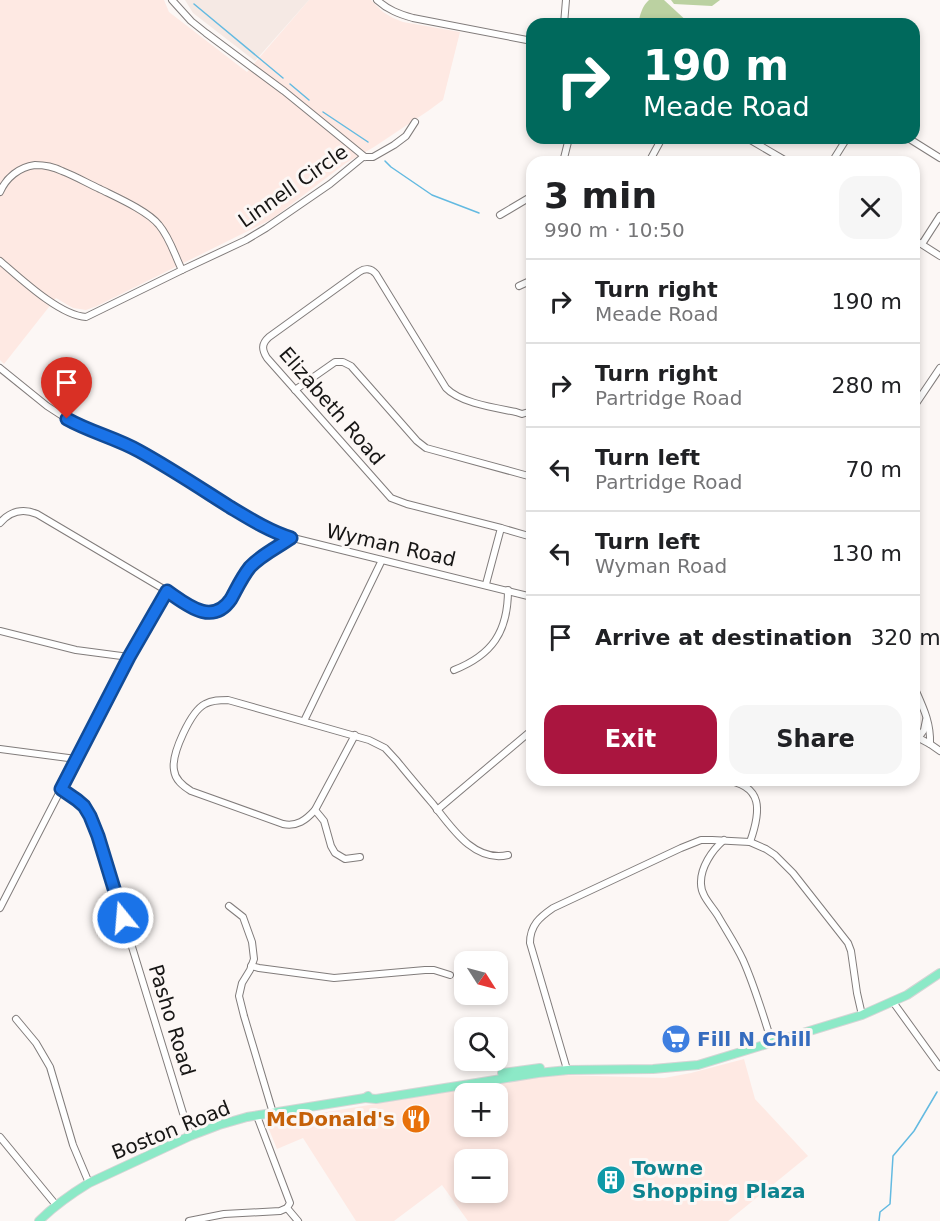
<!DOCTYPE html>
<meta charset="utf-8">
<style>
:root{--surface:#fff;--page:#f6f6f6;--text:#202124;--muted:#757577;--line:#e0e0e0;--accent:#aa153f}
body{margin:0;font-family:"DejaVu Sans",sans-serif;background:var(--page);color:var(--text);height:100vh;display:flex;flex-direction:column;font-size:22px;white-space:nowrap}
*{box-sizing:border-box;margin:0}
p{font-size:20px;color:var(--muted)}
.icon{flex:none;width:33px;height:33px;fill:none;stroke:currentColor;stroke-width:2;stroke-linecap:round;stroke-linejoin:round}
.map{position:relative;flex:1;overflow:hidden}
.details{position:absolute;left:526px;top:156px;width:394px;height:630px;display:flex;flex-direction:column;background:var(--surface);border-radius:18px;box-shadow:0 3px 9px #0003}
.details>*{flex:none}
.banner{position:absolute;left:526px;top:18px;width:394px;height:126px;border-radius:18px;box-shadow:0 3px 9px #0003;background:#00695c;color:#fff;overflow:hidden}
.needle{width:39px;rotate:126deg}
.buttons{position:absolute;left:454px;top:951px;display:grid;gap:12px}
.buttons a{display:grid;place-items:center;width:54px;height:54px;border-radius:12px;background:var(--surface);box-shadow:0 3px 9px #0003;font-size:30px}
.pin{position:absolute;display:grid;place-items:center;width:51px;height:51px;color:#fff;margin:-62px -26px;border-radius:50% 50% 50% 0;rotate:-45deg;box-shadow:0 0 6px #0007}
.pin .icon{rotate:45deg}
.me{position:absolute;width:66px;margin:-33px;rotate:343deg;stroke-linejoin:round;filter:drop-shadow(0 0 4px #0008)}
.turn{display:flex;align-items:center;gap:21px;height:126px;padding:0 18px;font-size:27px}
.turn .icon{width:78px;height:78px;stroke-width:2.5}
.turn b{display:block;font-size:42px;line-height:51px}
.round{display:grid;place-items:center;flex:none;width:63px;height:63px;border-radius:18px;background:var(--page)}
.head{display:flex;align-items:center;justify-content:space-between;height:102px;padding:0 18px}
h1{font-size:36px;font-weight:700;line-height:45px}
.primary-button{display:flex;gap:12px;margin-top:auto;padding:12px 18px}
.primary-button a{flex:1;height:69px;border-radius:18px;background:var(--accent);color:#fff;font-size:24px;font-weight:700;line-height:69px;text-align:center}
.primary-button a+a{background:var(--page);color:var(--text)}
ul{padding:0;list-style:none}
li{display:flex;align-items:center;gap:18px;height:84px;padding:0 18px;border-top:2px solid var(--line)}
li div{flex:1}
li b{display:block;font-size:22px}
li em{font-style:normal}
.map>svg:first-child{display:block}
</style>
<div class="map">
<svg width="940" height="1221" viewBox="0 0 940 1221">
<rect width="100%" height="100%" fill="#fcf7f5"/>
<g fill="#fee9e3" fill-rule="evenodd">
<polygon points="0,0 164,0 169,12 247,72 309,0 371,0 383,12 393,18 403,22 460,32 443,100 428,111 374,147 346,163 272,219 97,306 86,310 73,308 56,298 4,364 0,360"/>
<path d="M744,1059L755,1099L808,1156L728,1221H468L442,1185L394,1221H356L303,1138L277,1149L266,1122L527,1079L562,1075L664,1078L691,1073ZM465,1094H498V1126H465ZM465,1160H498V1192H465Z"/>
</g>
<polygon fill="#f5e9e4" points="185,0 309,0 255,61 193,13"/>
<g fill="#bbd1a1">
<path d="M649,0H664L690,24H638C640,15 642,6 649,0Z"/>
<polygon points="671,0 720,0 712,6 674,4"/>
</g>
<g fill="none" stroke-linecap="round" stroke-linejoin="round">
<g stroke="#63bae1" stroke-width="1.5">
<polyline points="194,4 283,78"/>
<polyline points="290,84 309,100"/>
<polyline points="323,112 368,142"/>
<polyline points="385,161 391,167 432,195 479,213"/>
<polyline points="879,1221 880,1212 890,1204 893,1156 914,1131 937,1092"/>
</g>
<g stroke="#817c7b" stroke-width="8">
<g id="minor">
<polyline points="172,0 191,21 206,33 284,91 365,157"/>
<path d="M377,0C388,10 399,14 413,18L532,41"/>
<polyline points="564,24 566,0"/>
<polyline points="747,138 788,162"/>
<polyline points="908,138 940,158"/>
<polyline points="563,162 569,138"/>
<polyline points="649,162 662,138"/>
<polyline points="832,162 847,138"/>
<path d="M0,192C6,178 19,167 35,165C44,165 54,167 62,171C75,176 87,183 100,189C116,197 148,211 159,225C170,238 175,256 182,270L86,317C60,316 20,278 0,261"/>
<polyline points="500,215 532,196"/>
<polyline points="915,240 940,256"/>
<polyline points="922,244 940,216"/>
<polyline points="182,270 246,240 266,228 330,184 363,157 373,157 394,145 406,136 415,122"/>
<polyline points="519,286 532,280"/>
<polyline points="0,368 47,406 67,419 81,428 119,440 140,451 249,518 277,534 532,597"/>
<polyline points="295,390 335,362 343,362 351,366 417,441 426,448 532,477"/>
<polyline points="915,405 940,368"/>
<path d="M0,523C10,511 23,508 37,514L167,591L192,608L203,612L215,611L224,607L229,601L244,575L251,567L261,558L291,538"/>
<polyline points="501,528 532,537"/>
<path d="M486,584L501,528L407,504L391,498L267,358C262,350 261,344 269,337L359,272C365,268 371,268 376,274L446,388C460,403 496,408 516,412L522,414L532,411"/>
<polyline points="0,631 76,650 129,657"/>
<path d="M454,670C492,655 508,632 508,590"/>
<path d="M915,689C923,707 931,723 930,744"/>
<polyline points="304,721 382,560"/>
<path d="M355,735L315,810C306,820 297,827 283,824L191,791C183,786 175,780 174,770C171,754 191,711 205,704C212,700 220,700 228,700L369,740L385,748L397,761C409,776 421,790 433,804C451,827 474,863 508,855"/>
<polyline points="915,736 930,744 940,751"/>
<polyline points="919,737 924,730 926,720"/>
<polyline points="0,749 76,759"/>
<path d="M724,780C764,785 761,811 750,842"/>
<path d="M61,789C83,801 89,813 98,836L190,1136"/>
<polyline points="315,810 324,821 331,846 335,853 345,859 360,857"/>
<polyline points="437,810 532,730"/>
<path d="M724,840C712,850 700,868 701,884C701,896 712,906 718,916C726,930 736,945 743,960C755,987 763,1015 772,1043"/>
<polyline points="229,906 243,917 252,942 254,959 250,970 242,983 239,996 244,1016 273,1113"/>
<polyline points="0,908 129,657 167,591"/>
<polyline points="251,966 259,968 334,978 425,970 434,970 450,975"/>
<polyline points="893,1002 940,1067"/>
<polyline points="16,1019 36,1043 50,1067 73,1145 89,1183"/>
<path d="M566,1066L530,943C530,925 540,917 553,908L681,848L701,840H712L750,842L766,849L775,855L793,873L848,943L851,951L857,993L862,1015"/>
<polyline points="257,1116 290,1203 287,1208 298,1221"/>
<polyline points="0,1137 56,1205"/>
<polyline points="189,1221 224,1214 280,1211 287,1208"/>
</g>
</g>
<g stroke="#d5d5d5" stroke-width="10">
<g id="major">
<polyline points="502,1073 540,1068"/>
<polyline points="365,1098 376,1099 538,1073 568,1070 653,1069 698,1065 862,1015 907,995 940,973"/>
<path d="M39,1221C54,1206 71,1194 89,1183L190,1136L219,1125L247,1117L365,1098L368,1096"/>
</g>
</g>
<use href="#minor" stroke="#fff" stroke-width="6"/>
<use href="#major" stroke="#8ce9c7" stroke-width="8"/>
</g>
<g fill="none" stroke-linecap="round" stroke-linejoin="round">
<g stroke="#114b97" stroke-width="15">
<path id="route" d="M67,419C90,432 116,438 139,451C170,468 200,488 230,507C250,519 269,531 291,538C278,547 261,555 250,567C242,577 237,588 231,599C212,627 186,604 167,591L129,657L61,789L77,800L84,806L90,816L98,836L123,918"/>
</g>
<use href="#route" stroke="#1a73e8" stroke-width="10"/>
</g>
<defs>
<g id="supermarket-disc" transform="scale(1.5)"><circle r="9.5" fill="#3f7fe0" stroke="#fcf7f5"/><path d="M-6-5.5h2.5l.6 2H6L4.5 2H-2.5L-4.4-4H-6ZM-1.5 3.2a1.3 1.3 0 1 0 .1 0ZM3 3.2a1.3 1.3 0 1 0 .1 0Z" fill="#fff"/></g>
<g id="restaurant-disc" transform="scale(1.5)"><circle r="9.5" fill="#e8710a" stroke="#fcf7f5"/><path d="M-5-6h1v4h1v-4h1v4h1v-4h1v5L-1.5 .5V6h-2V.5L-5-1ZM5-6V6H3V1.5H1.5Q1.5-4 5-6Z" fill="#fff"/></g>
<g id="building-disc" transform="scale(1.5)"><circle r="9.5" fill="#0f9aa8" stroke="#fcf7f5"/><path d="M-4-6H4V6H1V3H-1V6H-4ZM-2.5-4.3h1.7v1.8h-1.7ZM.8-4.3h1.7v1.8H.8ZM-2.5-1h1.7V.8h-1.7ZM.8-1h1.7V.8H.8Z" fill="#fff"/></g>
</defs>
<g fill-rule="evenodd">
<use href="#supermarket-disc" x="676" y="1039"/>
<use href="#restaurant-disc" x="416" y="1119"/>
<use href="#building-disc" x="611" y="1180"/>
</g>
<g text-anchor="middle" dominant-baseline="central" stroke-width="6" stroke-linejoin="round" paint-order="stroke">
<g font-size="20" fill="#171615" stroke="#fcf7f5">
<text transform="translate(293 186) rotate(-35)">Linnell Circle</text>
<text transform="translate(332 406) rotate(49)">Elizabeth Road</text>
<text transform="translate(391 545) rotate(13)">Wyman Road</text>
<text transform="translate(172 1020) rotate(73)">Pasho Road</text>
<text transform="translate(171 1130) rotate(-22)">Boston Road</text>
</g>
<g font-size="20" font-weight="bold" fill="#366cbe" stroke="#fcf7f5" text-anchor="start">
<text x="697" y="1039">Fill N Chill</text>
</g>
<g font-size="20" font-weight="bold" fill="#c56008" stroke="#fcf7f5" text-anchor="end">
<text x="395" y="1119">McDonald's</text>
</g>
<g font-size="20" font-weight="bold" fill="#0d838f" stroke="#fcf7f5" text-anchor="start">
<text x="632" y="1168">Towne<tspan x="632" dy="23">Shopping Plaza</tspan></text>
</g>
</g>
</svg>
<div class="buttons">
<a><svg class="needle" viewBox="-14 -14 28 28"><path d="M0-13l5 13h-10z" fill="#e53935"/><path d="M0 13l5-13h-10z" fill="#757577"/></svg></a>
<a><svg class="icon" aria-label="search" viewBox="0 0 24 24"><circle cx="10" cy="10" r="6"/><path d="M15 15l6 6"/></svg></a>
<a>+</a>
<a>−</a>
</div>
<div class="pin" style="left:67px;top:419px;background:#d93025"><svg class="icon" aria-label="arrive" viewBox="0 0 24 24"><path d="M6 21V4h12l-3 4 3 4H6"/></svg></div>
<svg class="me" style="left:123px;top:918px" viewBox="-20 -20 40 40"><circle r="17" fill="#1a73e8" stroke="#fff" stroke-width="3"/><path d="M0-11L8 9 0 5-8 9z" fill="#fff"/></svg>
<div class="banner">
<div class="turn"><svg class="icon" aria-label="right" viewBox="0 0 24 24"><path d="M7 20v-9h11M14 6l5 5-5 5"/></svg><div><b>190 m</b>Meade Road</div></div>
</div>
<section class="details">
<div class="head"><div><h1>3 min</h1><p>990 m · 10:50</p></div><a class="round"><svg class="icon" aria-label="close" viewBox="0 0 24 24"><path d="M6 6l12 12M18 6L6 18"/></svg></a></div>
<ul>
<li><svg class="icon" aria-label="right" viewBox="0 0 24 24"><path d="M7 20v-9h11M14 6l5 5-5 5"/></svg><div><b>Turn right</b><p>Meade Road</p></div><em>190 m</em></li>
<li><svg class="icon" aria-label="right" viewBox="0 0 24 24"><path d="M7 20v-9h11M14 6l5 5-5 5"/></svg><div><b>Turn right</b><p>Partridge Road</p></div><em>280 m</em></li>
<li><svg class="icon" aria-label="left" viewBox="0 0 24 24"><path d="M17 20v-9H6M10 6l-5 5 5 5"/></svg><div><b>Turn left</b><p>Partridge Road</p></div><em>70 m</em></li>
<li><svg class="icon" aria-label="left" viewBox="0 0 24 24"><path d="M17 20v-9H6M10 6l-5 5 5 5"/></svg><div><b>Turn left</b><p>Wyman Road</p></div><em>130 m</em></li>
<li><svg class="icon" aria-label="arrive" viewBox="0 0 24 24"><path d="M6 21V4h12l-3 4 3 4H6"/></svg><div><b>Arrive at destination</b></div><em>320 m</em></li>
</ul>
<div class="primary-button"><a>Exit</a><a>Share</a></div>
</section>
</div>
